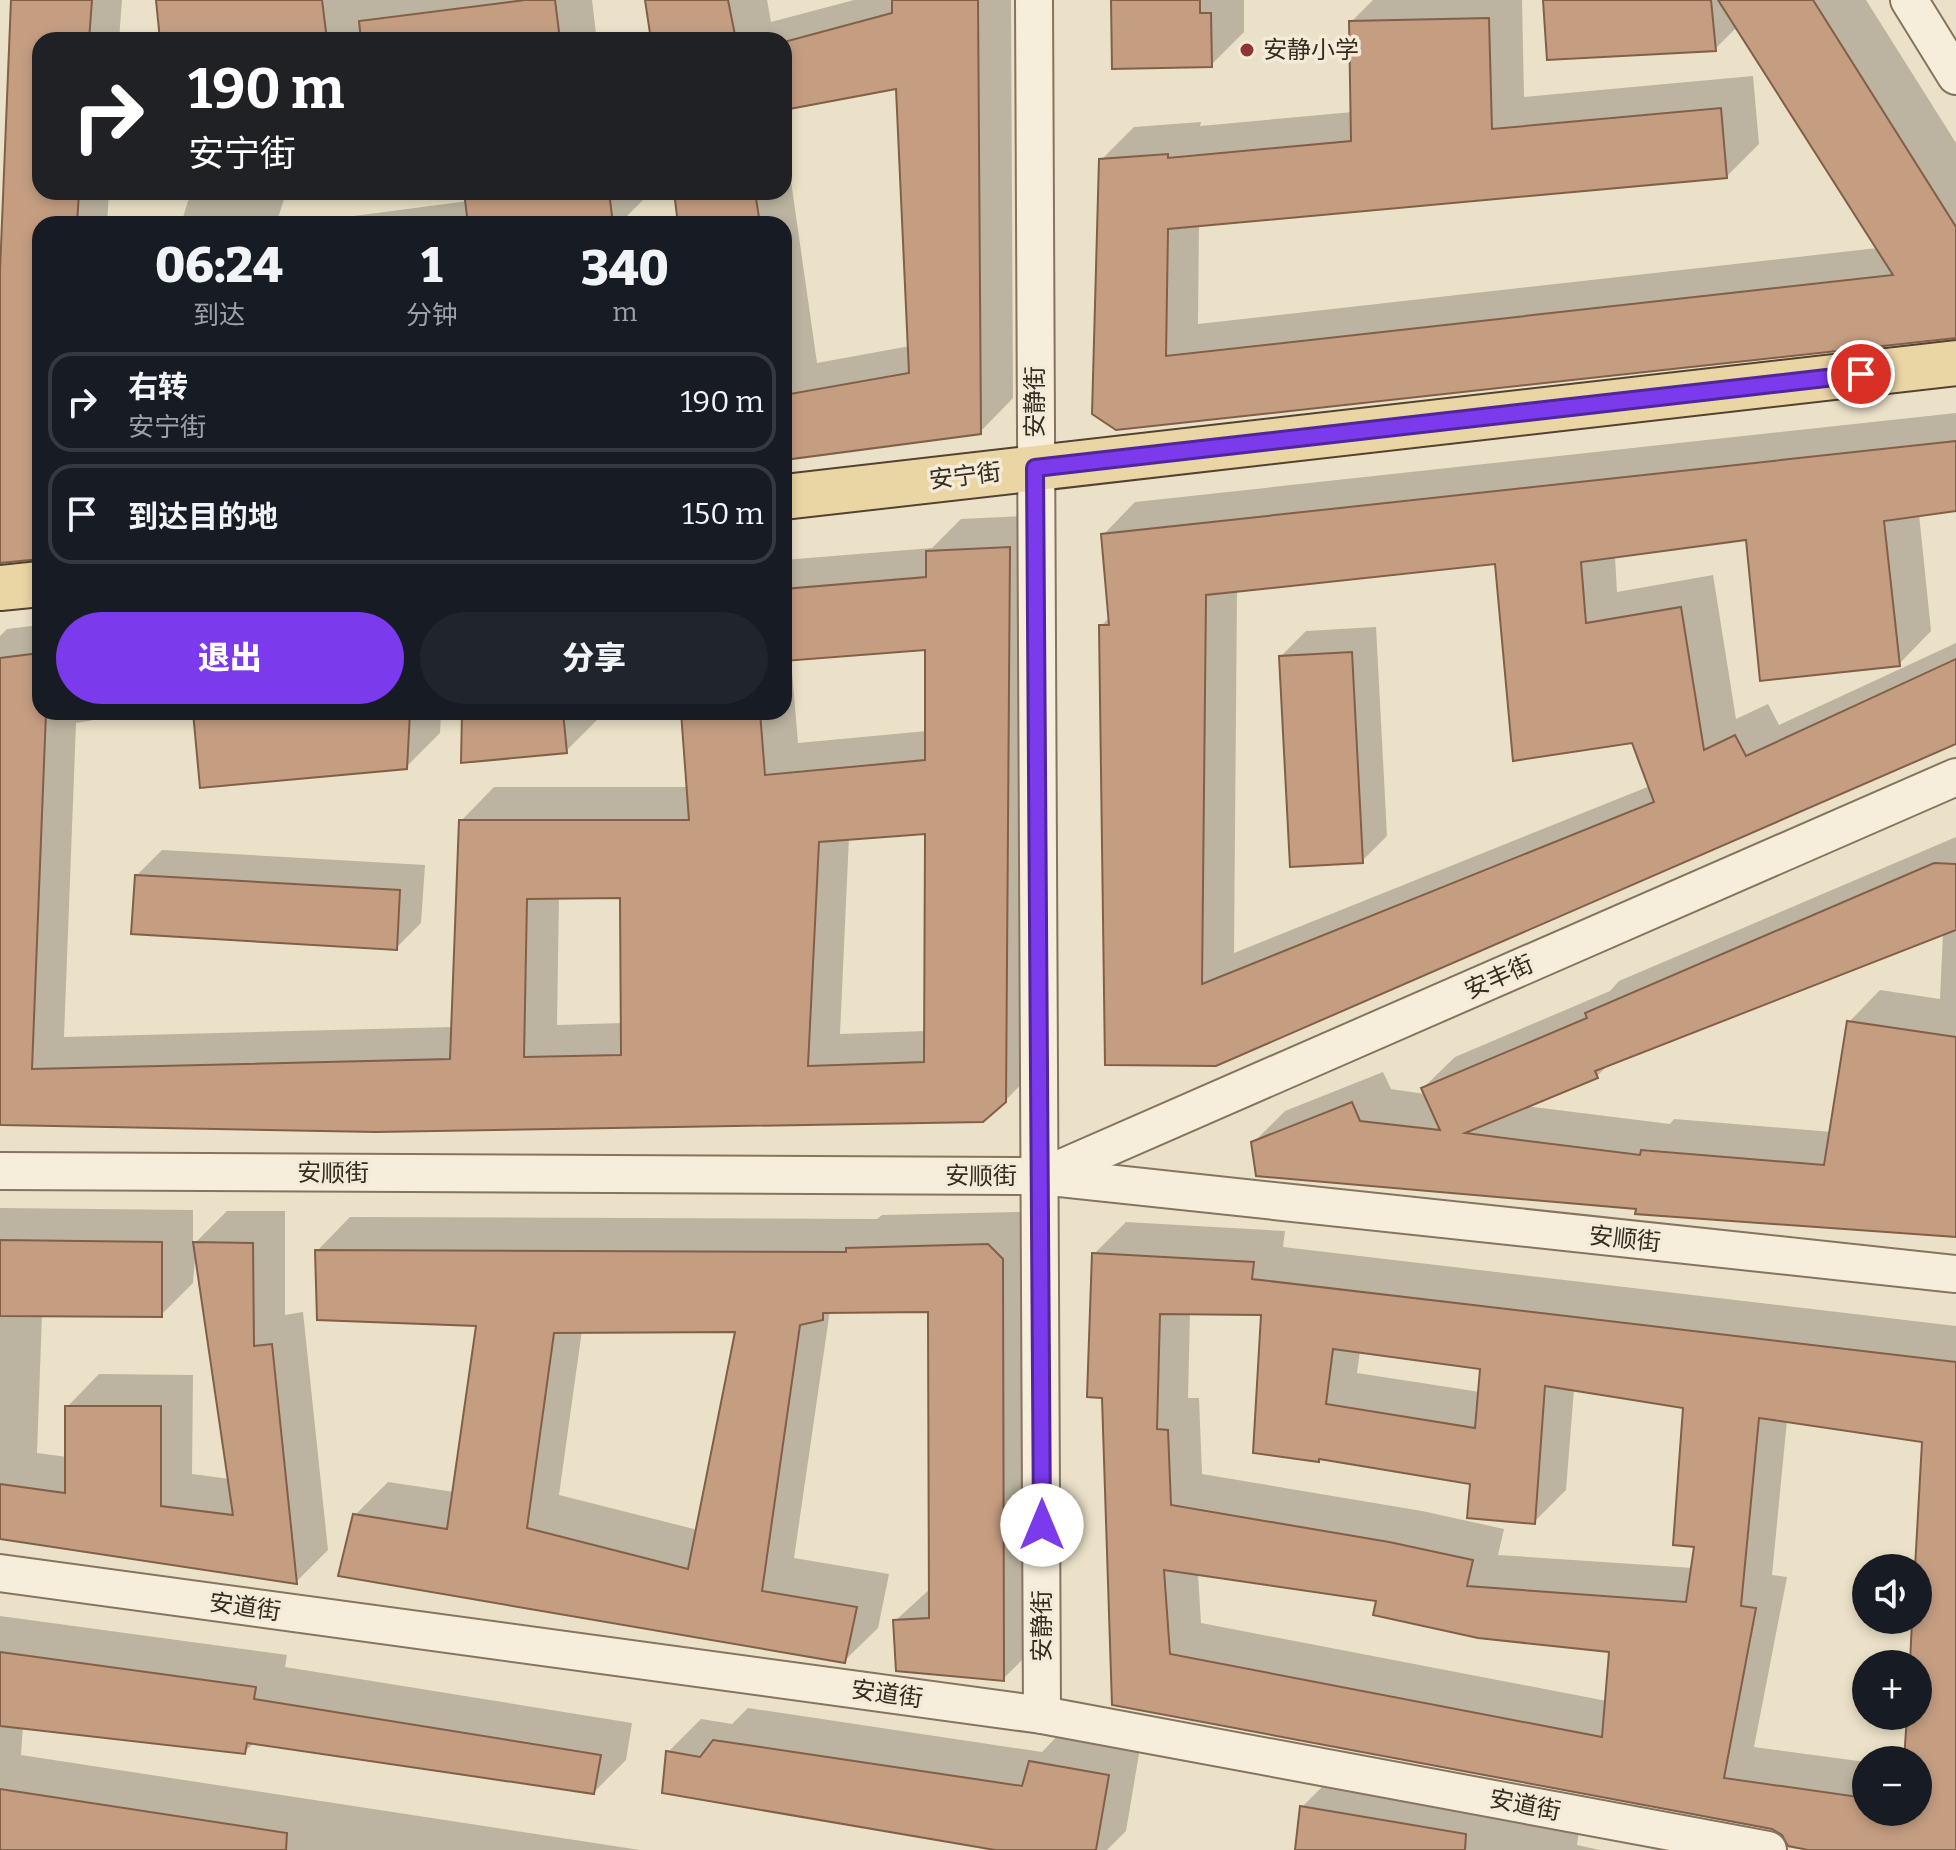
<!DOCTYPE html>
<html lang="zh">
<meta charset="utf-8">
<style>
:root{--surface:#171b24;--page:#20242c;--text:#f1f3f6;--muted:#9ea1a6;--line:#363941;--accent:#7c3aed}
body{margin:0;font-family:Bitter,"Noto Sans SC",serif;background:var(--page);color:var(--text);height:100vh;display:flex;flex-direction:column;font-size:30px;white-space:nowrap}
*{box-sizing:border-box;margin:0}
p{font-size:26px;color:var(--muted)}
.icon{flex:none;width:44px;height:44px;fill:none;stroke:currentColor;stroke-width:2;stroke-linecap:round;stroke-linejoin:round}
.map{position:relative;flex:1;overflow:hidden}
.side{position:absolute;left:32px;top:216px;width:760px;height:504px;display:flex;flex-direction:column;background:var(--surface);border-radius:24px;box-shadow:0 4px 12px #0003}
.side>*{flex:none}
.hud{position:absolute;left:32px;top:32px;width:760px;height:168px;border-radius:24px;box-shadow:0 4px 12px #0003;background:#202124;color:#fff;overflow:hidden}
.controls{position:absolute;left:1852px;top:1554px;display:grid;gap:16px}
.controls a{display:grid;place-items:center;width:80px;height:80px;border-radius:50%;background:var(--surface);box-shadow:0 4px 12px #0003;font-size:40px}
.pin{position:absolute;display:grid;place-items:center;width:68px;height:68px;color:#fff;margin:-34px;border:4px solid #fff;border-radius:50%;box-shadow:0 2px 8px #0007}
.me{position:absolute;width:88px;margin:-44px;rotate:0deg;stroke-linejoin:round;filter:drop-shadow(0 0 6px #0008)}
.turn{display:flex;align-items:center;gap:28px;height:168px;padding:0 24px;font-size:36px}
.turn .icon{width:104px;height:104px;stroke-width:2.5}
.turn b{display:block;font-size:56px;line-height:68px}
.eta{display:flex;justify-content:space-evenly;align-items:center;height:136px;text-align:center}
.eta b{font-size:48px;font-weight:800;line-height:56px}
.cta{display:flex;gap:16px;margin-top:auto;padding:16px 24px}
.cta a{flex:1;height:92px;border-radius:48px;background:var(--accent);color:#fff;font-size:32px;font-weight:800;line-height:92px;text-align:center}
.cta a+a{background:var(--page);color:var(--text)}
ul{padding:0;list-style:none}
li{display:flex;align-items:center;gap:24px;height:100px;margin:0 16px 12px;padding:0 8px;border:4px solid var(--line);border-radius:24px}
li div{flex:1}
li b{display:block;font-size:30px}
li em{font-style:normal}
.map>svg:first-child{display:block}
</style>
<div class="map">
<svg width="1956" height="1850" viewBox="0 0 1956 1850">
<rect width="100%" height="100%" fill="#ebe1c8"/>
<g fill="#0003" fill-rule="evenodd">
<polygon points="24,0 122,0 119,40 40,40 40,192 109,192 107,224 40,224 40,558 0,563 0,322"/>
<polygon points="158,0 592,0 596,34 590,40 162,40"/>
<polygon points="647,0 767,0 771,22 854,0 1011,0 1013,398 980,432 784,458 784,224 680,224 676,192 784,192 784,132 817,363 910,346 898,86 784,108 784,40 653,40"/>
<polygon points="1113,0 1244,0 1244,32 1211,65"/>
<polygon points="1373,0 1522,0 1524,97 1753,76 1759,144 1726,177 1199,224 1198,324 1878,248 1737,27 1715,49 1545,0 1866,0 1956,143 1956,337 1116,428 1101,160 1134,127 1201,122 1200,126 1353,112 1351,22"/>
<polygon points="197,192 284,192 286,193 276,224 181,224 188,201"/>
<polygon points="466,192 645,192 646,197 619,224 293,224 468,201"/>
<path d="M1956,413V509L1919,514L1931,631L1899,664L1748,538L1615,556L1617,592L1713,575L1736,719L1768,704L1779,725L1956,643V742L1215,1064L1101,626L1111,616L1103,535L1135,502ZM1496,562L1634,740L1650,786L1234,953L1237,590Z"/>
<path d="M1042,515L1038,1067L1005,1101L0,1123V636L7,629L40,625V712H140L76,723L64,1037L453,1027L461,821L494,787H689L683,712H784V560L932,548L961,519ZM927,648V731L798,743L791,659ZM927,832L926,1031L840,1034L849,837ZM622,896V1023L557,1025L559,897Z"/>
<polygon points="1376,627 1387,836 1362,861 1281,656 1306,631"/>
<polygon points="207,712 441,712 440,733 406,767"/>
<polygon points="464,712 599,712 599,718 566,751"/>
<path d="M1956,837V1235L1638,1207L1253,1143L1285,1111L1383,1072L1391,1089L1425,1094L1423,1088L1455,1057L1610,991L1619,981ZM1943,933L1940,999L1880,990L1849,1022L1832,1132L1674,1119L1670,1124L1525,1106L1597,1076L1610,1063Z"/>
<polygon points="162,850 425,865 421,923 396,948 137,875"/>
<path d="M0,1208L193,1210V1245L227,1211H285V1315L303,1312L328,1550L296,1582L0,1537ZM196,1247L230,1479L192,1474L193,1375L99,1374L67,1407V1457L37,1453L42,1314L161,1315L193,1283Z"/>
<path d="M1021,1212L1035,1225L1036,1646L1003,1679L895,1621L931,1588L930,1310H830L794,1558L889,1574L878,1628L844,1661L355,1515L388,1482L454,1492L479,1325L317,1251L350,1217L877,1219L882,1215ZM582,1330H737L698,1530L559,1495Z"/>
<path d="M1126,1222L1285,1231L1283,1247L1956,1326V1850H1819L1772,1827L1114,1703L1104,1397L1094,1254ZM1190,1312L1263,1314L1321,1457L1473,1482L1534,1522L1566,1490L1574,1389L1685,1406L1696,1546L1693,1568L1498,1555L1504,1529L1422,1511L1202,1474L1199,1398H1188ZM1360,1351L1483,1368L1480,1392L1357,1373ZM1787,1420L1924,1440L1918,1620H1914L1912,1664H1918V1716H1909L1906,1760H1918V1812H1866V1762L1754,1747L1787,1577L1772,1575ZM1198,1573L1378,1599L1611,1650L1607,1701L1201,1623Z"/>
<polygon points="0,1616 287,1655 285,1667 632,1723 626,1760 594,1792 255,1742 244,1752 23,1726 21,1755 640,1850 0,1850"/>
<polygon points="748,1708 1042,1752 1064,1729 1141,1742 1126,1831 1107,1850 1007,1850 668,1752 701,1719 732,1724"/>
<polygon points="1334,1775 1581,1816 1577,1845 1600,1850 1297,1850 1302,1807"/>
</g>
<g fill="#c59e82" stroke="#825f47" stroke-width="2" fill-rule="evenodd">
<polygon points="11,0 92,0 89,40 40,40 40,192 79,192 77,224 40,224 40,559 0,563 0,271"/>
<polygon points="156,0 322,0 327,40 160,40"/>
<polygon points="525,0 555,0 560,40 361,40 359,21"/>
<polygon points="645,0 728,0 736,40 651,40"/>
<polygon points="892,0 978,0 981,434 784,460 784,395 909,373 896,89 784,110 784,42 892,13"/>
<polygon points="1111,0 1200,0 1200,13 1211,13 1212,67 1112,69"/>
<polygon points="1543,0 1711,0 1716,51 1547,60"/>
<polygon points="1718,0 1813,0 1956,227 1956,338 1116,430 1092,414 1099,159 1168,154 1168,158 1351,141 1349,21 1489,18 1492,129 1721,108 1727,178 1168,229 1166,356 1893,275"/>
<polygon points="464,192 609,192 613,224 468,224"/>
<polygon points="674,192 755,192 760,224 678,224"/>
<path d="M1956,441V511L1884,521L1900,666L1760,681L1746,540L1581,562L1586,623L1681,607L1704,750L1735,735L1746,756L1956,659V744L1216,1066L1105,1065L1099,625H1109L1101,534ZM1495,564L1513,761L1632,743L1654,802L1202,984L1206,595Z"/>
<path d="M1010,547L1006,1102L983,1122L376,1132L0,1125V658L40,653V712H46L32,1069L450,1059L459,820H689L681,712H760L765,775L925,760V650L784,661V589L926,577V551ZM925,834L924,1062L808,1066L819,842ZM620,898L621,1055L524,1057L527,899Z"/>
<polygon points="1352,652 1363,863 1290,867 1279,656"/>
<polygon points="193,712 263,712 264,716 410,712 407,769 200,788"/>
<polygon points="462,712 563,712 567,753 461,763"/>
<polygon points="1934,863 1956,864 1956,930 1595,1071 1598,1078 1465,1133 1640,1155 1641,1150 1824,1165 1847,1021 1956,1037 1956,1237 1635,1214 1636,1209 1256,1176 1251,1142 1352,1102 1360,1121 1440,1130 1421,1088 1587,1018 1585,1013"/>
<polygon points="135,875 400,890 397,950 131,934"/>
<polygon points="0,1240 162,1242 162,1317 0,1316"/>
<polygon points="193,1242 253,1243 254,1346 272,1344 297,1584 0,1539 0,1484 65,1493 65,1406 161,1406 161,1506 233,1515"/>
<path d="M988,1244L1003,1259L1004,1681L896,1671L893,1620L929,1618L928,1312L823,1313V1320L800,1325L762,1591L857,1607L845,1663L338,1576L353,1514L447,1529L476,1326L317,1320L315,1250L846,1252V1248ZM735,1332L688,1569L527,1528L554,1333Z"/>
<path d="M1092,1253L1254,1262L1252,1279L1956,1362V1850H1808L1788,1846L1782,1835L1772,1829L1112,1705L1102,1398L1087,1397ZM1160,1314L1261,1315L1253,1453L1319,1462V1459L1470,1484L1467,1518L1535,1524L1545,1386L1683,1408L1673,1545L1694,1547L1686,1602L1467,1586L1473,1560L1389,1542L1171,1505L1168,1430L1157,1429ZM1333,1349L1480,1369L1475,1428L1326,1404ZM1759,1418L1922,1442L1915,1568H1918V1620H1912L1910,1664H1918V1716H1907L1904,1760H1918V1812H1866V1798L1724,1778L1756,1608L1741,1606ZM1164,1570L1376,1601L1373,1615L1478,1638L1609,1652L1602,1737L1170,1654Z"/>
<polygon points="0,1652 256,1687 254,1699 601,1755 594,1794 247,1743 245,1754 0,1726"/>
<polygon points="713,1740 1022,1786 1029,1761 1109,1775 1096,1850 995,1850 662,1793 666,1751 700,1757"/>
<polygon points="0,1789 287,1833 286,1850 0,1850"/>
<polygon points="1300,1806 1466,1834 1465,1850 1295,1850"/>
</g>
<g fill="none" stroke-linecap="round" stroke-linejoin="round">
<g stroke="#85745f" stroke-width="40">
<g id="minor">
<polyline points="1034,0 1042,1715"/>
<polyline points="1909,0 1956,76"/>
<polyline points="0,1171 1041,1176 1956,1274"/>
<polyline points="1043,1176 1956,777"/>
<polyline points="0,1573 1042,1715 1768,1850"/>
</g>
</g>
<g stroke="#534232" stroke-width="48">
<g id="major">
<polyline points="784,497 1956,363"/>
<polyline points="0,588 40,584"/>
</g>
</g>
<use href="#minor" stroke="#f6eedb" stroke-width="36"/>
<use href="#major" stroke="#ead5a4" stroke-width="44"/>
</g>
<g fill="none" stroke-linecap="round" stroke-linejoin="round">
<g stroke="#51269a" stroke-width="20">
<polyline id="route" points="1042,1525 1035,468 1861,374"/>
</g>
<use href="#route" stroke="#7c3aed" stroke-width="14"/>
</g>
<circle fill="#8f3534" stroke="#f3ebd7" stroke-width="3" cx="1247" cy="50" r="8"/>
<g text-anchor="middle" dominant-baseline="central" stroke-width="7" stroke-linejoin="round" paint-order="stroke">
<g font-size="24" fill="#372c21" stroke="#f3ebd7" text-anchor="start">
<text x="1263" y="50">安静小学</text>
</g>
<g font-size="24" fill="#372c21" stroke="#f3ebd7">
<text transform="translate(1035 402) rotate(-90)">安静街</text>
<text transform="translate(965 476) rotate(-7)">安宁街</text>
<text transform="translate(1499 977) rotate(-24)">安丰街</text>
<text x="333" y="1173">安顺街</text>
<text x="981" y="1176">安顺街</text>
<text transform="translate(1625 1239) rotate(6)">安顺街</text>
<text transform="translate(245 1607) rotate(8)">安道街</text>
<text transform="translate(1042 1626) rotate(-90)">安静街</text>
<text transform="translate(887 1694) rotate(8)">安道街</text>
<text transform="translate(1525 1805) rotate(11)">安道街</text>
</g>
</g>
</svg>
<div class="controls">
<a><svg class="icon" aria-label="sound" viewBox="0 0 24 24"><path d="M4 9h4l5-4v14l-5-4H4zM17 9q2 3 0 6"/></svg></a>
<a>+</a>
<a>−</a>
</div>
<div class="pin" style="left:1861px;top:374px;background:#d93025"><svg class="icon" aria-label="arrive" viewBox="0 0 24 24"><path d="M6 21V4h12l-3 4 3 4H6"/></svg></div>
<svg class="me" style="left:1042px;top:1525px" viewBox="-20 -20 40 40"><circle r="19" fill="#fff"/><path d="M0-13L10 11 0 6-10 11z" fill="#7c3aed"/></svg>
<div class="hud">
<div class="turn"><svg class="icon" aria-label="right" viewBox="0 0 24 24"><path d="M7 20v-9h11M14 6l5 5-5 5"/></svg><div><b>190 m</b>安宁街</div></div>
</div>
<section class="side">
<div class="eta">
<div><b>06:24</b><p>到达</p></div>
<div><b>1</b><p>分钟</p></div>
<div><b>340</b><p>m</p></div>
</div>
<ul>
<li><svg class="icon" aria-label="right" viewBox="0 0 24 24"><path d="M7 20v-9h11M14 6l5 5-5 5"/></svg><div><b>右转</b><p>安宁街</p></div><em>190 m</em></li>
<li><svg class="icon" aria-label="arrive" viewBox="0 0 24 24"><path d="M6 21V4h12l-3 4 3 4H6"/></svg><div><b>到达目的地</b></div><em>150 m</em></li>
</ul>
<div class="cta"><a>退出</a><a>分享</a></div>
</section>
</div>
